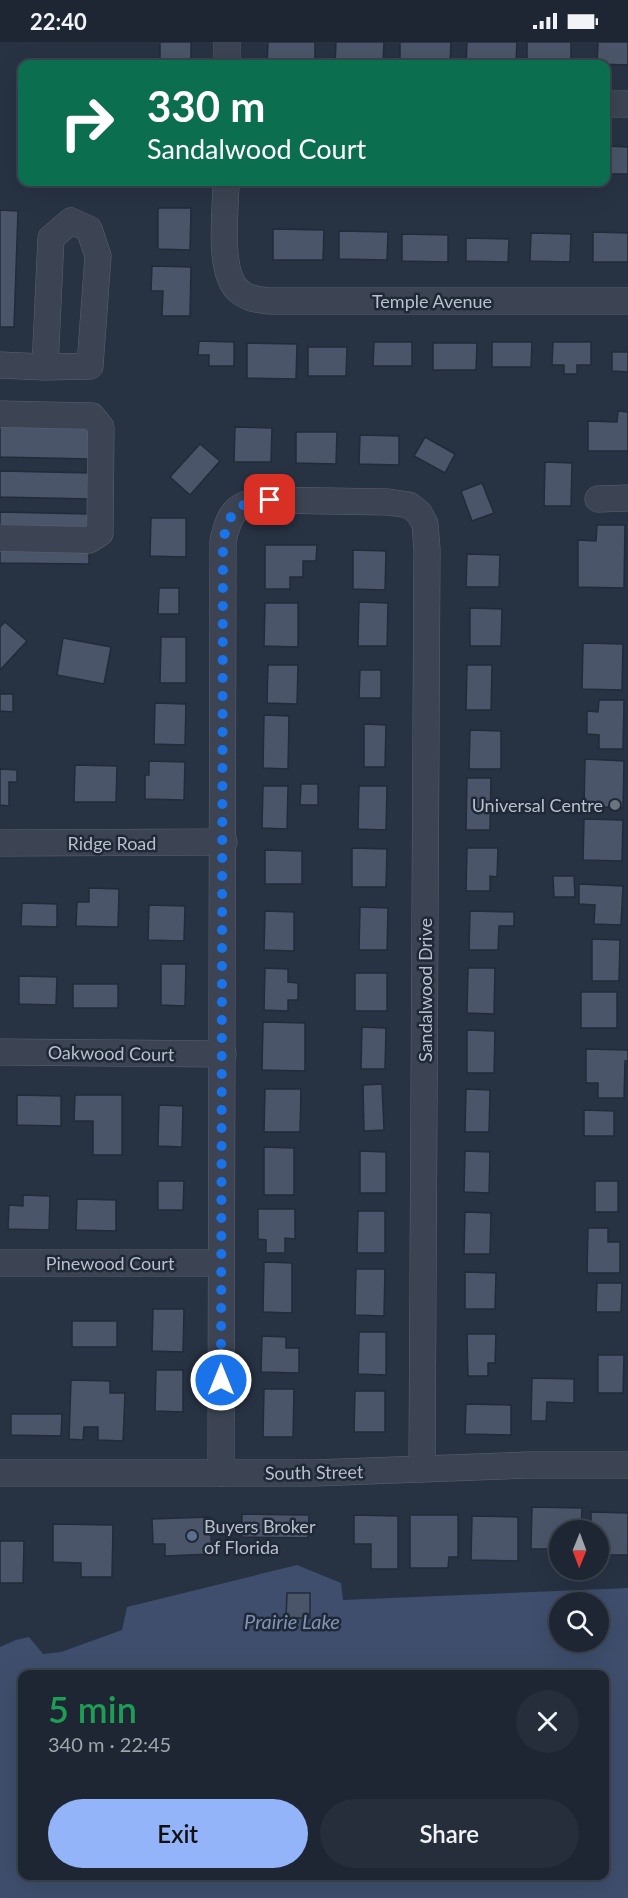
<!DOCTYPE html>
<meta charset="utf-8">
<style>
:root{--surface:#1d2632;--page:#252e3a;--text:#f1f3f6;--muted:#a0a5ac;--line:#3b434d;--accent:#93b4f8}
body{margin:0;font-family:Lato,sans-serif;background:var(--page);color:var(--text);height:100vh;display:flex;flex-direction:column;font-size:22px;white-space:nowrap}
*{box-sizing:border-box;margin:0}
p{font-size:20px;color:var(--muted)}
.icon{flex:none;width:33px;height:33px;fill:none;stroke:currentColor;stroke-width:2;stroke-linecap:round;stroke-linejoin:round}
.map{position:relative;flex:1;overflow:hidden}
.details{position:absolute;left:18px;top:1628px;width:591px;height:210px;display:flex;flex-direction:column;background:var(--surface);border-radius:12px;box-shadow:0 6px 24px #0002,0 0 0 2px var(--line)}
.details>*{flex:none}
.guide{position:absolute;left:18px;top:18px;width:592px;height:126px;border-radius:12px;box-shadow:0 6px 24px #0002,0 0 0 2px var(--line);background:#0b6e4f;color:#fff;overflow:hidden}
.needle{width:39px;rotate:181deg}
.controls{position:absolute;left:549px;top:1478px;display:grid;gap:12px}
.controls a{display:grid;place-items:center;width:60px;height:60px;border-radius:50%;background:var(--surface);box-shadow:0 6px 24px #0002,0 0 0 2px var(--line);font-size:30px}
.pin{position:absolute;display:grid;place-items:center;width:51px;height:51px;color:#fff;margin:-26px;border-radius:12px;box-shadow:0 3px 9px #0006}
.me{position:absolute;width:66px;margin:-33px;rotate:0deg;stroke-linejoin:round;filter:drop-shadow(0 0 4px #0008)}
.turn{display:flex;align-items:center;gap:21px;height:126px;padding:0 30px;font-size:27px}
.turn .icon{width:78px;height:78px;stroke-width:2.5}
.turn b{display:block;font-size:42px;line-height:51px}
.round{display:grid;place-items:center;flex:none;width:63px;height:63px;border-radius:32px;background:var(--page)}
.overview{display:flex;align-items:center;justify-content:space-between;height:102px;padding:0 30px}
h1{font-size:36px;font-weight:600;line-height:45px;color:#1e9e55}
.primary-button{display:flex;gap:12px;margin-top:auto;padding:12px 30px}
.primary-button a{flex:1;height:69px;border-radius:36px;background:var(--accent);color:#111;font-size:24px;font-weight:600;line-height:69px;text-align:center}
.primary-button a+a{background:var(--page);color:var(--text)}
.status{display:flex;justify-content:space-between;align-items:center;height:42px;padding:0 30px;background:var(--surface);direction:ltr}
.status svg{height:16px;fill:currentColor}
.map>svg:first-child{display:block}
</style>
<div class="status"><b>22:40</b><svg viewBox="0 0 49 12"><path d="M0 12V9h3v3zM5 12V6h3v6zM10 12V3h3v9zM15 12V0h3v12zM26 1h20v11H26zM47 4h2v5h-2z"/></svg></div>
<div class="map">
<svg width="628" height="1856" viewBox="0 0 628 1856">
<rect width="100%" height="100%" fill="#273243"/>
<path fill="#3e4e6c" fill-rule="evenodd" d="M297,1523L341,1541L343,1558L628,1546V1856H0V1605L16,1598L29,1595L43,1612L61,1610L122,1588L127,1565ZM560,1560H598V1599H560ZM22,1632H604V1833H22Z"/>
<g fill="#4b5569" stroke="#222b3a" stroke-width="1.5">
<rect x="160" y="0" width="31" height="22"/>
<polygon points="268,0 315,0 315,22 267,22"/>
<polygon points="336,0 384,0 383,22 335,22"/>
<polygon points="400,0 451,0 450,22 400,22"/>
<polygon points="467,0 517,0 516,22 466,22"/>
<rect x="527" y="0" width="44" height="22"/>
<polygon points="598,0 628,0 628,23 597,22"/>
<polygon points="606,104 628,105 628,132 606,132"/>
<polygon points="158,166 191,166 190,208 158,207"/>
<polygon points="0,168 18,169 14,285 0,285"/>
<polygon points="273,187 324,188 323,218 273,218"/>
<polygon points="339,189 388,190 387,218 339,217"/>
<polygon points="593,190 628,191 628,220 593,220"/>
<polygon points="531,191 571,192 570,220 530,219"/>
<polygon points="402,192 448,193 448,220 402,219"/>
<polygon points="466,196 509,197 508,220 466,219"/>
<polygon points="152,224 191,225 190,274 162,274 163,249 151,249"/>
<polygon points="199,299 234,300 234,324 209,324 209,313 198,313"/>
<polygon points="374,300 412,300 412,324 373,324"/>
<polygon points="492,300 532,300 531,325 492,325"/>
<polygon points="553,300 591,300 591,323 577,323 577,332 564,332 564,323 552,323"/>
<polygon points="247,301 297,302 296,337 247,336"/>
<polygon points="433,301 477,301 476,328 433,328"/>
<polygon points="308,305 347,305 346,334 308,334"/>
<polygon points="612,310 628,310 628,330 612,329"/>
<polygon points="618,369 628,370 628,409 588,409 588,379 617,380"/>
<polygon points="0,380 92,382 91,417 0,415"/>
<polygon points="235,385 272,386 271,420 234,420"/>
<polygon points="296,390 337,390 336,422 296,421"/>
<polygon points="360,393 399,394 399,423 359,422"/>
<polygon points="425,395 455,412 445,431 414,414"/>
<polygon points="200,402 220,419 190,453 170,435"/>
<polygon points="545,420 572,421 571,464 544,464"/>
<polygon points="0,429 91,431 91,457 0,455"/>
<polygon points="482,441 494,471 472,479 461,449"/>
<polygon points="0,470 89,472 89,490 0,488"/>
<polygon points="151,476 186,476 186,515 150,514"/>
<polygon points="597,483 625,483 624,546 578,545 578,498 596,499"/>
<polygon points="0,503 89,505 89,522 0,521"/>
<polygon points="265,503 317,503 316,519 303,519 303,535 290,535 290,547 265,547"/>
<polygon points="353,508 386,509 385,548 353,547"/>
<polygon points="467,512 500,513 499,545 466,545"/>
<polygon points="159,546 179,546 179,572 158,572"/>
<polygon points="359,560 388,561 387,604 358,604"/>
<polygon points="265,561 298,561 298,605 264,604"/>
<polygon points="470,566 502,567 501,604 470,604"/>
<polygon points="5,580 27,599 0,628 0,585"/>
<polygon points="161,595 186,595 186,641 160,641"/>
<polygon points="63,596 111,605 104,642 57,633"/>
<polygon points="583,601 623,602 622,648 582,647"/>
<polygon points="268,623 298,623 297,662 267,661"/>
<polygon points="467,623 492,623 491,668 466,668"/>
<polygon points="360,628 381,628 381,656 359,656"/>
<polygon points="0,652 13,652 13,670 0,669"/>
<polygon points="599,658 624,658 623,707 599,707 599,693 587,692 587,669 598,670"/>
<polygon points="155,661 186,662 185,703 154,702"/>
<polygon points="264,673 289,674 288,727 263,726"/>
<polygon points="364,682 386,683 385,725 364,725"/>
<polygon points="470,688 501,689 501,727 469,727"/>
<polygon points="585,717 624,719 623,766 584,764"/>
<polygon points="149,719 185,720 184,758 145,757 145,733 149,733"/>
<polygon points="75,723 117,724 116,760 74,760"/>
<polygon points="0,727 17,728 17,740 9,740 9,764 0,763"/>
<polygon points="467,736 491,736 490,788 466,788"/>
<polygon points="301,742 318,742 318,763 300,763"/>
<polygon points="263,744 288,744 287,787 262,786"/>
<polygon points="359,744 387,744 386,788 358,787"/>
<polygon points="584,777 623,778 622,819 583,818"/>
<polygon points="352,806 387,807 386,845 352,845"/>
<polygon points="467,806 498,806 497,835 490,834 490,849 466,849"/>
<polygon points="265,808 302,809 302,842 265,842"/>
<polygon points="553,834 574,834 575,855 554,855"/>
<polygon points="579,842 623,844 621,883 594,882 595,863 579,862"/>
<polygon points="89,846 119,847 118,885 76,884 77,860 89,860"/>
<polygon points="22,861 57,862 57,885 21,884"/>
<polygon points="149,863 185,864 184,899 148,898"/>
<polygon points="360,865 388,866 387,908 359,908"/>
<polygon points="265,869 294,870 294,909 264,908"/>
<polygon points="470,869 514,870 514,884 499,884 498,908 469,908"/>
<polygon points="592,897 620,898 619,939 592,939"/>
<polygon points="161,922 186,922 185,964 161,963"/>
<polygon points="265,926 288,927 288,940 298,941 298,958 288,958 288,969 264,968"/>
<polygon points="468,926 495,926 494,972 467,971"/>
<rect x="355" y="931" width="32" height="38"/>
<polygon points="19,934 57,935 56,963 19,962"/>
<rect x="73" y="942" width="45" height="24"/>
<rect x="581" y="950" width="36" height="36"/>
<polygon points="263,980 305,981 305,1029 262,1028"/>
<polygon points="362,985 386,986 385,1027 361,1027"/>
<polygon points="467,988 495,989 494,1031 467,1031"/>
<polygon points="586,1007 628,1008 628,1019 625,1019 624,1056 598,1056 598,1041 586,1041"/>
<polygon points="382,1042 384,1088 364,1089 363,1043"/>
<polygon points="265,1047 301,1047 300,1090 264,1090"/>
<polygon points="466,1047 490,1048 489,1090 465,1090"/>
<polygon points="17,1053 61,1054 61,1084 17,1083"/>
<polygon points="75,1053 122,1053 122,1113 93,1113 93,1079 74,1079"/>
<polygon points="159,1063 183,1064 182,1105 158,1104"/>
<polygon points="584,1068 614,1069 614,1094 584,1094"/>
<polygon points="264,1105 294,1106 294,1153 264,1153"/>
<polygon points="360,1109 386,1110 386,1151 360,1151"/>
<polygon points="465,1109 490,1110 489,1151 464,1150"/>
<polygon points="158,1139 184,1139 183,1168 158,1168"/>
<rect x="595" y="1139" width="23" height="31"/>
<polygon points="23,1153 50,1154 49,1188 8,1187 9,1163 23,1164"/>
<polygon points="77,1157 116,1158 116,1189 76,1188"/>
<polygon points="258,1167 295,1167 295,1197 285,1196 285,1211 266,1211 266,1198 258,1197"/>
<polygon points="358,1169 385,1169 385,1211 357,1211"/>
<polygon points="465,1170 491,1171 490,1212 464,1212"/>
<polygon points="588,1186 608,1186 608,1200 620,1200 620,1231 587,1231"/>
<polygon points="264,1220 292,1221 292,1271 263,1270"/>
<polygon points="356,1227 385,1227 384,1274 355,1273"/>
<polygon points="465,1230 496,1231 495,1267 465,1267"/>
<polygon points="597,1241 622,1241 621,1270 596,1270"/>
<polygon points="153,1267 184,1267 183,1310 152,1309"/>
<rect x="72" y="1279" width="45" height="26"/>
<polygon points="359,1290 386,1290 386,1333 358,1332"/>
<polygon points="467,1292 496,1292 495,1321 488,1321 488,1334 468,1334"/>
<polygon points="262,1294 286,1295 286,1306 299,1306 299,1331 261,1330"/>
<polygon points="598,1313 624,1313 623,1351 598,1351"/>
<polygon points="156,1328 183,1328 183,1370 155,1369"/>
<polygon points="532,1336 574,1337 574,1361 547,1360 546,1379 531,1379"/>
<polygon points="71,1338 110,1339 110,1351 125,1351 123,1399 98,1398 98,1385 84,1385 83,1398 69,1397"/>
<polygon points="264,1347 294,1347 293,1395 263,1395"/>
<polygon points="355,1349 385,1349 385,1390 354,1390"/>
<polygon points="466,1362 511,1363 511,1393 465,1392"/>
<polygon points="11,1372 62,1372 61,1394 11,1393"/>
<polygon points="532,1465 582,1466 581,1488 560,1488 560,1507 531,1507"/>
<polygon points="591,1470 628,1471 628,1513 605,1513 605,1500 598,1500 598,1488 591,1488"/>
<polygon points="242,1472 309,1473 308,1496 242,1495"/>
<polygon points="354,1473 398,1474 398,1527 371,1527 371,1502 354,1502"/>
<polygon points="410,1473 458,1473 458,1515 449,1515 448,1526 410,1526"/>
<polygon points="472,1474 518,1475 518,1519 471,1518"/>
<polygon points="210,1475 212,1512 165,1514 165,1502 153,1502 152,1477"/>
<polygon points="53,1482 113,1483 112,1535 81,1535 81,1521 53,1520"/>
<polygon points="0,1499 24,1499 23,1541 0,1541"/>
<polygon points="287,1551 310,1551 310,1576 286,1576"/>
</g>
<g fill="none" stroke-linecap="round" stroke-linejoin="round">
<g stroke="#5a6270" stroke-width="27">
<g id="minor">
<polyline points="227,0 227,22"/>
<polyline points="606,62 628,62"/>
<path d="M226,140C226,167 217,231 239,249C248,257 259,258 270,259H628"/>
<polyline points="0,323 45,325 90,324 98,214 89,187 71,179 51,196 45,325"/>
<polyline points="0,372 92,374 101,385 100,491 89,498 0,496"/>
<polyline points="598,457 628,456"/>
<polyline points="0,801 224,800"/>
<polyline points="0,1010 223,1012"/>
<polyline points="0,1221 221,1221"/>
<polyline points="0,1431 314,1431 528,1423 628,1423"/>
<path d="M221,1431L223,499C230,468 237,460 270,458L388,460L409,463L419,471L425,482L427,507L422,1426"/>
</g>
</g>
<use href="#minor" stroke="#3c4453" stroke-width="26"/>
</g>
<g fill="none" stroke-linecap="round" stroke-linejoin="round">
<path stroke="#1a73e8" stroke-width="10" stroke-dasharray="0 18" d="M221,1338L223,499C230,468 237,460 270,458"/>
</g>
<circle fill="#6b7280" stroke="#202938" stroke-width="2" cx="615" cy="763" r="6"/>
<circle fill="#5c6f8a" stroke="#202938" stroke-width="2" cx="192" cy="1494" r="6"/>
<g text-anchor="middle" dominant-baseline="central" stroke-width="5" stroke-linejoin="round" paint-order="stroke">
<g font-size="18" fill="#b9bfcc" stroke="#202938">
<text x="432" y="259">Temple Avenue</text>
<text x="112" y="801">Ridge Road</text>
<text transform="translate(425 948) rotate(-90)">Sandalwood Drive</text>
<text transform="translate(111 1011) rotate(1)">Oakwood Court</text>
<text x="110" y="1221">Pinewood Court</text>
<text transform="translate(314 1430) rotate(-1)">South Street</text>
</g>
<g font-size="18" fill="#b9bfcc" stroke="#202938" text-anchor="end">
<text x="603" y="763">Universal Centre</text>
<text x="204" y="1484" text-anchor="start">Buyers Broker<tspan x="204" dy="21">of Florida</tspan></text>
</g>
<g font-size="20" font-style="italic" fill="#8194b3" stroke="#202938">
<text x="292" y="1579">Prairie Lake</text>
</g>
</g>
</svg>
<div class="controls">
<a><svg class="needle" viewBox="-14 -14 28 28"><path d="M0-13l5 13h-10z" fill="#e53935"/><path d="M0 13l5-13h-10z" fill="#a0a5ac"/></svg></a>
<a><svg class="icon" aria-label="search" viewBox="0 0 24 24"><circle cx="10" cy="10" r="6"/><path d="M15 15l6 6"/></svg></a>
</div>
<div class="pin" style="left:270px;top:458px;background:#d93025"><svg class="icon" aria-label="arrive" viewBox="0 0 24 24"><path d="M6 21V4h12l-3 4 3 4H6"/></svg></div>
<svg class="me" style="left:221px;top:1338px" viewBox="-20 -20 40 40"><circle r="17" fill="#1a73e8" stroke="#fff" stroke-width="3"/><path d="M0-11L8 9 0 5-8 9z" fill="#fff"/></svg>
<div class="guide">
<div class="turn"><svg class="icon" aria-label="right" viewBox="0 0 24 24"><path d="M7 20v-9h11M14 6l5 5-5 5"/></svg><div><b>330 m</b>Sandalwood Court</div></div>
</div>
<section class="details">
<div class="overview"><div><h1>5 min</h1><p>340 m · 22:45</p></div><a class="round"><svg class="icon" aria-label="close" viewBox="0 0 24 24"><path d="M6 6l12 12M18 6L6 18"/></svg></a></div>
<div class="primary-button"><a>Exit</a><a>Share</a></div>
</section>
</div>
